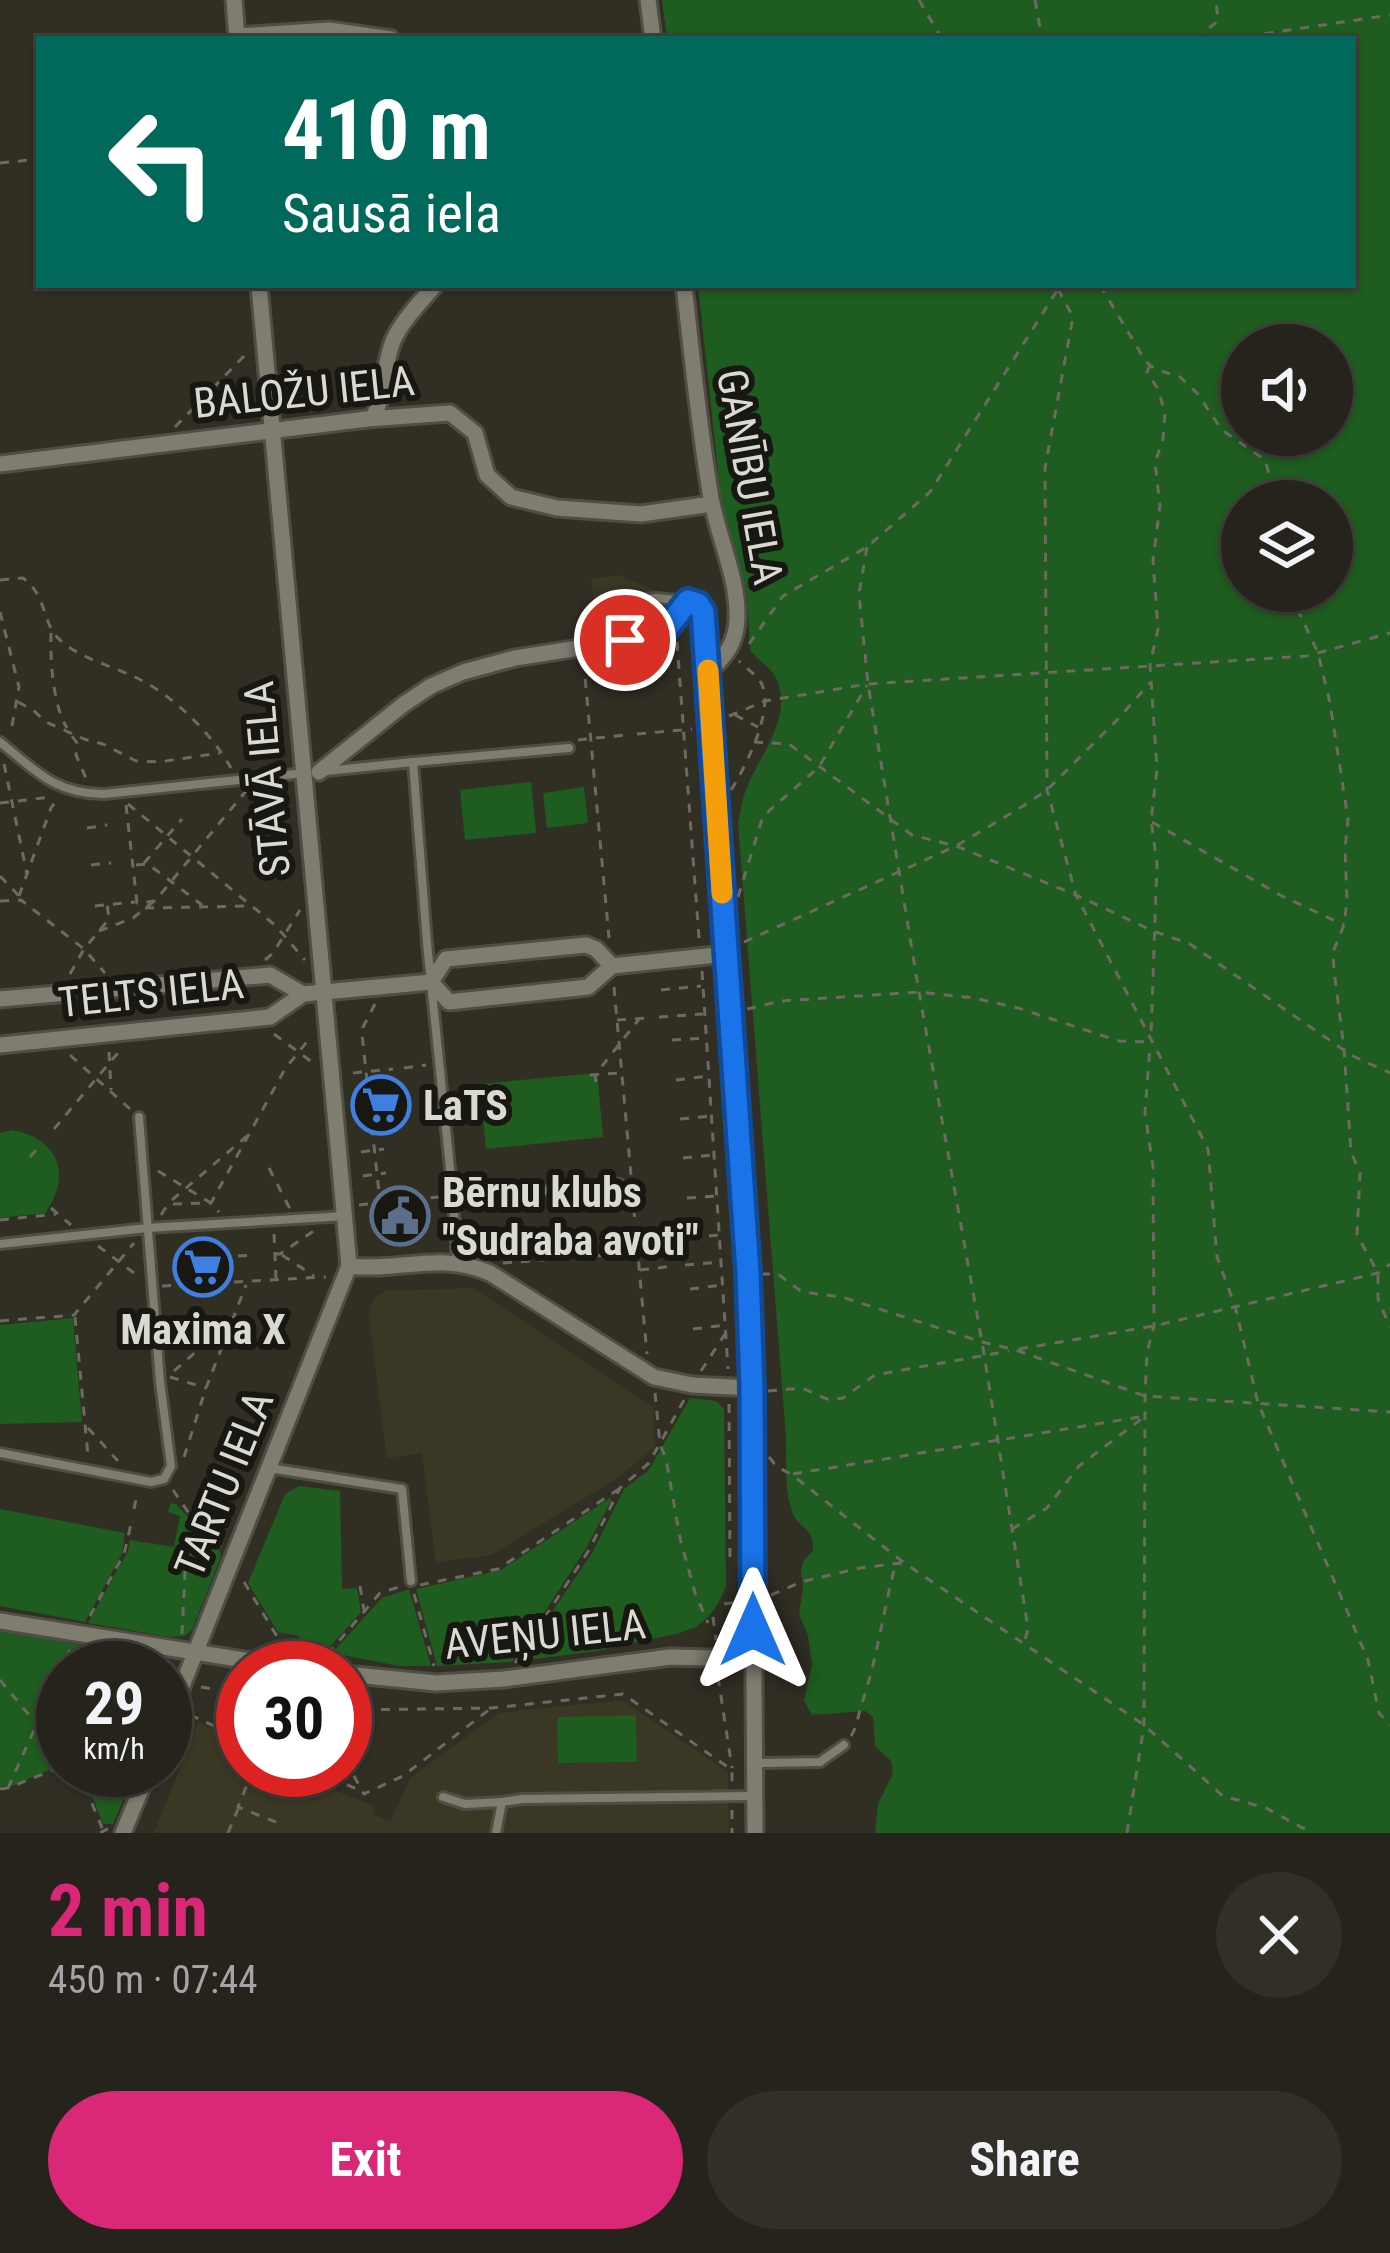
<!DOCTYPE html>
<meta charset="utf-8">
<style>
:root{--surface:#25231b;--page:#312f28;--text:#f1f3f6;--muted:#a3a4a3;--line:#42403a;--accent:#db2777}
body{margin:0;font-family:"Roboto Condensed",sans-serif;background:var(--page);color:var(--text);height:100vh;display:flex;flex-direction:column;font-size:45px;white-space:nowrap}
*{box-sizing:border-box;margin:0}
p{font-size:39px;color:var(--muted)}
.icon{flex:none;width:66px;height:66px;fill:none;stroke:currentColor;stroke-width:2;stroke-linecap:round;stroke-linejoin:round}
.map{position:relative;height:1833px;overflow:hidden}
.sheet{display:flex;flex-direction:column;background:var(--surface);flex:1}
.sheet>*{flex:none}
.banner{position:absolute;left:36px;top:36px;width:1320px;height:252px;border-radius:0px;box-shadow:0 3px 9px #0004,0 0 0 3px var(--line);background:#00695c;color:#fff;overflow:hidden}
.buttons{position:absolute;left:1221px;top:324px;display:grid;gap:24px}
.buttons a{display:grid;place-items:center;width:132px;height:132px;border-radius:50%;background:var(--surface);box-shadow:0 3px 9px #0004,0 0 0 3px var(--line);font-size:60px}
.speed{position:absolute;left:36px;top:1641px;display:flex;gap:24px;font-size:60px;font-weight:700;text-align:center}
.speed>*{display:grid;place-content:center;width:156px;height:156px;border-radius:50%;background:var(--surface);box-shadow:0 3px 9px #0004,0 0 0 3px var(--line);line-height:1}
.speed small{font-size:30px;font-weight:400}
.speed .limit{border:18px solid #d22;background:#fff;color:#111}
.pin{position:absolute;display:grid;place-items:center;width:102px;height:102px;color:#fff;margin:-51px;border:6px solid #fff;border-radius:50%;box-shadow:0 3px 12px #0007}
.me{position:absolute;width:132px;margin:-66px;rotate:0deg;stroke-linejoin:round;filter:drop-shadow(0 0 9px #0008)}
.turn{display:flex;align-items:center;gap:42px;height:252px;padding:0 48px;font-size:54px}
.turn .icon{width:156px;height:156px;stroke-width:2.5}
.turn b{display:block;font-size:84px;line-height:102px}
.round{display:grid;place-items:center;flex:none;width:126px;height:126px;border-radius:63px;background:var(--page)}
.overview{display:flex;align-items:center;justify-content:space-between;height:204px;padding:0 48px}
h1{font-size:72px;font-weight:700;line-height:90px;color:var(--accent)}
.action{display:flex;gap:24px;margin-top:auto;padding:24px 48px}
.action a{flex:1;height:138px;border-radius:72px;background:var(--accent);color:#fff;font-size:48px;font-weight:700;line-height:138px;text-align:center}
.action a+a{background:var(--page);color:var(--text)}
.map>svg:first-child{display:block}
</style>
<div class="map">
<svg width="1390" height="1833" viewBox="0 0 1390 1833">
<rect width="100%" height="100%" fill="#312f24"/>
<g fill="#3a3725">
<polygon points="619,575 662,594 663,618 598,627 591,579"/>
<polygon points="473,1288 653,1407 655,1447 616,1479 491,1555 436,1562 422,1453 387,1458 369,1315 374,1298 386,1291"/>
<polygon points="622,1700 728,1772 729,1833 154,1833 198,1722 243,1742 243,1770 285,1770 374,1806 372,1814 391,1821 410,1778 499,1713"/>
</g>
<g fill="#1e5c1f" fill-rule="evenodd">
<path d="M662,0H1390V1833H875L878,1804L893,1773L891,1761L875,1746L873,1717L865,1711L812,1715L804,1701L812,1664L808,1636L799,1614L803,1588L801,1570L804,1560L813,1550C814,1525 796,1529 791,1508C784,1486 787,1460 786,1437L738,824C740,815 741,804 744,795C756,758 795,719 776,678C769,665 758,661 750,650L747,596L722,509L698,285H1353V39H667ZM1242,345H1332V435H1242ZM1242,501H1332V591H1242Z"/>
<polygon points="531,782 536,833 465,840 460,790"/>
<polygon points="584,787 588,823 547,828 543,793"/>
<polygon points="597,1073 603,1137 486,1149 480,1084"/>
<path d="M12,1130C59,1138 72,1176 45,1213L0,1218V1133Z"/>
<polygon points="73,1318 82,1422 0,1424 0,1325"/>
<polygon points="690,1398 716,1401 724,1409 726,1587 718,1604 709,1616 696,1627 680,1633 597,1651 519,1661 592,1553 624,1489 649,1470"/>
<polygon points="299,1486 340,1491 342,1589 357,1588 361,1612 326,1651 300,1648 299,1636 278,1632 248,1583 285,1494"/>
<polygon points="610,1498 611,1501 585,1550 512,1662 437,1666 416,1589 501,1570"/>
<polygon points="171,1503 176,1504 220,1551 221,1557 192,1630 185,1636 169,1637 88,1623 128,1551 130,1540 174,1547 180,1516 168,1512"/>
<polygon points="0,1509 125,1533 122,1554 85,1622 0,1606"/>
<polygon points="409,1589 431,1666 399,1666 332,1653 382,1598"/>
<path d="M0,1630L166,1661C178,1673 171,1685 165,1699V1668H63V1764L12,1786L0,1787Z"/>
<polygon points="636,1715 637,1762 558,1763 557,1717"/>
<polygon points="82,1770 136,1770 113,1824 103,1824"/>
</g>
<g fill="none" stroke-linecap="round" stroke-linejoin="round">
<g stroke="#4f4d44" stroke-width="14">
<g id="service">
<polyline points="615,604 656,598 687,601"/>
<path d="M0,742C36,771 55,794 104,794L305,773"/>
<polyline points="413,762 569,748"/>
<polyline points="326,771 413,762 427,943 453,1198 457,1262"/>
<polyline points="453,1198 620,1184"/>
<polyline points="0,1244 147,1228 345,1216"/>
<polyline points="0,1453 151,1482 164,1479 171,1466 160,1382 139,1117"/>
<polyline points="269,1468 402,1489 411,1581"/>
<polyline points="756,1763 820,1762 844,1745"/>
<polyline points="443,1797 465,1804 502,1802 496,1833"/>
<polyline points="502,1802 522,1799 752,1796"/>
</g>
</g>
<g stroke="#4f4d44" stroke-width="21">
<g id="minor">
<polyline points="234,0 237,39"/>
<polyline points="648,0 653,39"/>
<polyline points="237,36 329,30 391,39"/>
<path d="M684,285C692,356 699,428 711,498C718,537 738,577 737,617C737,642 726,656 708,672"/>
<path d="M373,418C386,392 383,366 393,341C402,320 421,302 435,285"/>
<polyline points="0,464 367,419 450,413 475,433 487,475 511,497 557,508 641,514 712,504"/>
<polyline points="319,772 404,704 431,686 463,672 515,658 662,635 688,601 698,604 703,612 748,1272 752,1388 755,1833"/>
<polyline points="431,982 449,1002 588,987 612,966 726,954"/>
<polyline points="431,982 446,959 586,945 596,949 612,966"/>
<polyline points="0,999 270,975 303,994"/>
<polyline points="0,1045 270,1017 303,994 431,982"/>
<path d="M349,1266C402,1272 439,1251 490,1273L654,1377L692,1385L752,1388"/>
<polyline points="0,1621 294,1668"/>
<polyline points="345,1674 436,1683 504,1679 670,1657 753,1659"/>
<polyline points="165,1729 349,1266 259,285"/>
<polyline points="123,1833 149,1770"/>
</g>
</g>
<g stroke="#6c6a61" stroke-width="3" stroke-dasharray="9 9" stroke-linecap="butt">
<polyline points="919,0 942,39"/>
<polyline points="1035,0 1042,39"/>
<polyline points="1195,39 1218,21 1216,0"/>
<polyline points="1229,39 1390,15"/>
<polyline points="0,163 39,159"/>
<polyline points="1100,285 1146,362 1155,369 1180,377 1197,393 1222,430 1265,460 1277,501"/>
<polyline points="1058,289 1073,317 1045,468 1047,790 1076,895 1208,1149 1217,1257 1235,1306 1258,1403 1368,1660 1379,1713 1390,1725"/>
<polyline points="1150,365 1147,372 1158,389 1165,413 1163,439 1155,463 1160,505 1153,560 1158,629 1150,665 1157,769 1151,821 1157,863 1151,1036"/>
<polyline points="175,427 248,352"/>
<polyline points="867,547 859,594 868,684 919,992 982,1342 1028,1628 1024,1645"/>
<path d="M0,580L23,578C48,596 41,624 61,641C82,659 112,666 137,678C174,696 211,733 231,768"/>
<polyline points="1297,591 1297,608 1318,653 1330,703 1348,819 1345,849 1347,901 1344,925 1333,952 1334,970 1344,1049 1351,1152 1360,1173 1357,1235 1378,1273 1378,1299 1390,1327"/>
<polyline points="0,612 19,687 11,731"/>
<path d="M51,633C50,659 53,706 67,728"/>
<polyline points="677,642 699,938"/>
<polyline points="749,644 783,596 867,547 930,492 1058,289 1057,285"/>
<polyline points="586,661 585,677 609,938"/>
<polyline points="18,702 33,710 46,722 84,739 103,744 136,761 159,762 220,753"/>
<polyline points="735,715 758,727"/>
<polyline points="729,716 765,701 868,684 1307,656 1390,633"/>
<polyline points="637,734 692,729"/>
<polyline points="72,736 77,743 76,755 88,783"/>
<polyline points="578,740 625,735"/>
<polyline points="754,742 789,744 912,835 956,846 1076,895 1153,931 1190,944 1351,1055 1390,1073"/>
<polyline points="4,764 27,874"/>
<path d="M731,790C745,768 777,706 760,681C755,674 745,667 739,661"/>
<polyline points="0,803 52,797"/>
<polyline points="128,804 276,926 305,960"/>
<polyline points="126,805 137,903 155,901 246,791"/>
<polyline points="1152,822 1280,895 1344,925"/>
<polyline points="87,828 107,825"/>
<polyline points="144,863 182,819"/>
<polyline points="91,865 111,863"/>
<polyline points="136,865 148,864 202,905"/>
<polyline points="0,876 19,896"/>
<polyline points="19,896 51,808 58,798"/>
<polyline points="738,897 763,816 819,767 867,685"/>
<polyline points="0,901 21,900 84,949 105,973"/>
<polyline points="95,906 135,902"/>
<polyline points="145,908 250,906"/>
<polyline points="99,931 133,918 153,902"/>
<polyline points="744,942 956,846 1020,808 1047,790 1116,721 1150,683"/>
<polyline points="265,960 273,953 300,910"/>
<polyline points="702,971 728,1369"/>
<polyline points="70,974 84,949 109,919 107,904"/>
<polyline points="614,987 631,1175"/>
<polyline points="661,990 701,986"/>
<polyline points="375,1004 363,1027 362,1034 380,1202"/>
<polyline points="747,1009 781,1001 919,992 974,998 1018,1008 1119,1041 1149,1042"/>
<polyline points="659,1017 703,1014"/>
<polyline points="617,1020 649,1018"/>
<polyline points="274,1034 316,1065"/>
<polyline points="672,1040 706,1038"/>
<polyline points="109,1052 111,1090"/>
<polyline points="70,1055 130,1109"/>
<polyline points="404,1068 426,1065"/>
<polyline points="353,1073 393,1069"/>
<polyline points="590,1075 620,1073"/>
<polyline points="676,1080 709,1076"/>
<polyline points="596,1082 595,1075 640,1018"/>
<polyline points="355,1097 372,1095"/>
<polyline points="680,1119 712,1116"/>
<polyline points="358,1121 375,1119"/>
<polyline points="54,1129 122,1048"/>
<polyline points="361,1152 384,1149"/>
<polyline points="30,1157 39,1147"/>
<polyline points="683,1158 712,1155"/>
<polyline points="269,1168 290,1209"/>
<polyline points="158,1171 211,1203 219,1212"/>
<polyline points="363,1176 386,1173"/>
<polyline points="632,1190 647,1354"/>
<polyline points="687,1198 716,1196"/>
<polyline points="172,1200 247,1136"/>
<polyline points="359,1205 439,1197"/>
<polyline points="51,1208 71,1225"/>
<polyline points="161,1215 168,1204 211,1203 285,1069 310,1038"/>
<polyline points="0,1220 56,1214"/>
<polyline points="274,1234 276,1278"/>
<polyline points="691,1238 719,1235"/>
<polyline points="98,1246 138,1276"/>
<polyline points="275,1254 280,1254 315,1230"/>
<polyline points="282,1255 314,1276"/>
<polyline points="238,1256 253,1255"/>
<polyline points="503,1263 636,1253"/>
<polyline points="685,1265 720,1262"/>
<polyline points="640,1270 674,1266"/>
<polyline points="761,1274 778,1274 802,1292 842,1297 982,1342 1016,1350 1145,1396 1390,1412"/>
<polyline points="162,1286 326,1277"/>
<polyline points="690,1289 723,1285"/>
<polyline points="75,1317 88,1456"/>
<polyline points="0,1321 74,1315 134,1243"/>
<polyline points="693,1329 726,1325"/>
<polyline points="1019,1349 1154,1326 1378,1273 1390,1264"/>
<polyline points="174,1371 230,1322"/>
<polyline points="701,1371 725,1334"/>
<polyline points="170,1377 206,1388"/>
<polyline points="768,1391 802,1388 829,1400 843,1398 875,1375 1009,1351"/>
<polyline points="655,1393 660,1444 666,1459 680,1538 695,1593 708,1623"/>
<polyline points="729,1404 730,1564"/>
<polyline points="88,1428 118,1461"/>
<polyline points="184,1457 206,1388 246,1285"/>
<polyline points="769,1457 777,1467 791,1474 903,1562 1144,1725 1223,1796 1266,1808 1312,1833"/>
<polyline points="793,1474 1145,1416"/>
<polyline points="173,1490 188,1512 221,1547"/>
<polyline points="134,1509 137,1494"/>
<polyline points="1012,1529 1047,1508 1079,1466 1144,1417"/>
<polyline points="207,1530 227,1527"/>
<polyline points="244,1582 278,1638 276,1647"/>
<polyline points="420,1585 498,1569 619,1489"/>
<polyline points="360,1586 364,1610"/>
<polyline points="414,1594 434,1666"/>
<polyline points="771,1595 801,1582 860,1568 901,1563"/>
<polyline points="724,1604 738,1602"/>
<polyline points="90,1616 124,1554 132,1520"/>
<polyline points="713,1617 716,1640"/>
<polyline points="182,1634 188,1512"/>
<polyline points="515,1663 589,1550 620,1488 649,1463 684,1400"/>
<polyline points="316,1668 380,1593 399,1587"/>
<polyline points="718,1677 732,1768"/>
<polyline points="0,1680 63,1756"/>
<polyline points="201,1687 243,1694"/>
<polyline points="345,1710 492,1708 623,1694 732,1770 732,1782"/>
<polyline points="190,1715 243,1739"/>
<path d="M851,1736C858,1725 858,1713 863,1700C877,1658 883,1614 894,1570L901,1564"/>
<polyline points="345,1760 364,1794 403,1776 490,1709"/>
<polyline points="78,1770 103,1830"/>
<polyline points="253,1770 238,1807 281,1824"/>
<polyline points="314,1770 361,1791"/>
<polyline points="8,1788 70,1650"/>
<polyline points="0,1789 8,1788 63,1766"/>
<polyline points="732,1810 732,1833"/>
<polyline points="100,1833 109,1828"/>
<polyline points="228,1833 238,1809"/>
<polyline points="1127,1833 1144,1725 1145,1396 1147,1352 1154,1326 1153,1167 1145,1113 1150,1046"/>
</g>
<use href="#service" stroke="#7f7d70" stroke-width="8"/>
<use href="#minor" stroke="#7f7d70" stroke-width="15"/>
</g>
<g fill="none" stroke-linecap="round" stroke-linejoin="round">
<g stroke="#114b97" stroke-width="30">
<polyline id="route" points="625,640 662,634 688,601 698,604 703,612 748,1272 752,1388 753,1630"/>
</g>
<use href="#route" stroke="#1a73e8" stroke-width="21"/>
<polyline stroke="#f59e0b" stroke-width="21" points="708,670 722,893"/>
</g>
<defs>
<g id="supermarket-ring" transform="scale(3)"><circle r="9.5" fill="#181712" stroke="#3f7fe0" stroke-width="1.5"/><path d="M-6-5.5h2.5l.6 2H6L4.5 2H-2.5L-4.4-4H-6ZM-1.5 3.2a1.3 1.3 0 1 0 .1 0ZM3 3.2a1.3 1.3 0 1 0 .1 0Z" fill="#3f7fe0"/></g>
<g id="civic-ring" transform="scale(3)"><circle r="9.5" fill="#181712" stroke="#5c6f8a" stroke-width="1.5"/><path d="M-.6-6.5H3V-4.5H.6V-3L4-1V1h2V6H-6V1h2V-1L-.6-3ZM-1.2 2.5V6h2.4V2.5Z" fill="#5c6f8a"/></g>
</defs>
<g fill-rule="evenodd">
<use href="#supermarket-ring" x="381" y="1105"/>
<use href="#civic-ring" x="400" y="1216"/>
<use href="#supermarket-ring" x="203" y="1267"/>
</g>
<g text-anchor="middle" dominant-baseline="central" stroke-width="12" stroke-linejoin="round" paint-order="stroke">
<g font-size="42" fill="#dad9d2" stroke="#181712">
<text transform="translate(304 392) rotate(-6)">BALOŽU IELA</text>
<text transform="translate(750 477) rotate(80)">GANĪBU IELA</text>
<text transform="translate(267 779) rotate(-95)">STĀVĀ IELA</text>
<text transform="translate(151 993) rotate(-6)">TELTS IELA</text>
<text transform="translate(224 1484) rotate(-68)">TARTU IELA</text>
<text transform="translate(545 1634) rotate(-6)">AVEŅU IELA</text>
</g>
<g font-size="42" font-weight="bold" fill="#dad9d2" stroke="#181712" text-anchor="start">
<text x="423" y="1105">LaTS</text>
<text x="442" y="1192">Bērnu klubs<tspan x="442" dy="48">"Sudraba avoti"</tspan></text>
<text x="203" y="1329" text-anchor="middle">Maxima X</text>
</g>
</g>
</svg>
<div class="buttons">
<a><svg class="icon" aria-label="sound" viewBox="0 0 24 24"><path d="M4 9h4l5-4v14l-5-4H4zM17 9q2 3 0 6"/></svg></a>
<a><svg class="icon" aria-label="layers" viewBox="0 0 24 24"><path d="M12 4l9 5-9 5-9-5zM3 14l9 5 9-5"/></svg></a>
</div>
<div class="speed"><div>29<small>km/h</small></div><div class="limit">30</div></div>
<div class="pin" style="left:625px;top:640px;background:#d93025"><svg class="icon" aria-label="arrive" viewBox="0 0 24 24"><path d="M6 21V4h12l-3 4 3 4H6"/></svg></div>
<svg class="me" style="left:753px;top:1630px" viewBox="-20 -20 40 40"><path d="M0-17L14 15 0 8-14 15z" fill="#1a73e8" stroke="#fff" stroke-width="4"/></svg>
<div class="banner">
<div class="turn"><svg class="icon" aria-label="left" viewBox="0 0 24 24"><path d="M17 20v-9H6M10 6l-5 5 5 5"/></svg><div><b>410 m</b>Sausā iela</div></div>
</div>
</div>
<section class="sheet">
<div class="overview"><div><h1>2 min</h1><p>450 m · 07:44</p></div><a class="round"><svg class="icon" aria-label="close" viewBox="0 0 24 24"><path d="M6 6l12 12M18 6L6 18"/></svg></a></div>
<div class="action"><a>Exit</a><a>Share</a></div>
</section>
